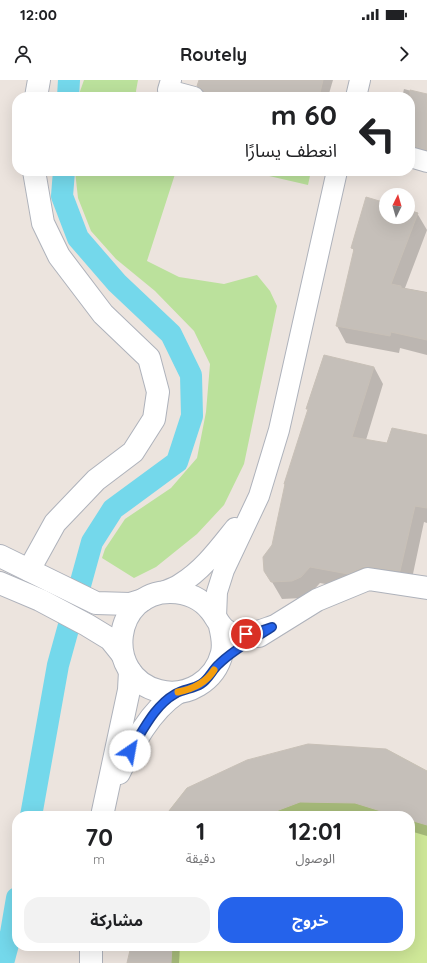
<!DOCTYPE html>
<html lang="ar">
<meta charset="utf-8">
<style>
:root{--surface:#fff;--page:#f2f2f2;--text:#202124;--muted:#757577;--accent:#2563eb}
body{margin:0;font-family:Quicksand,"Noto Sans Arabic",sans-serif;background:var(--page);color:var(--text);direction:rtl;height:100vh;display:flex;flex-direction:column;font-size:15px;white-space:nowrap}
*{box-sizing:border-box;margin:0}
p{font-size:13px;color:var(--muted)}
.icon{flex:none;width:22px;height:22px;fill:none;stroke:currentColor;stroke-width:2;stroke-linecap:round;stroke-linejoin:round}
.map{position:relative;flex:1;overflow:hidden;direction:ltr}
.side{position:absolute;left:12px;top:731px;width:403px;height:140px;display:flex;flex-direction:column;background:var(--surface);border-radius:16px;box-shadow:0 4px 16px #0002;direction:rtl}
.side>*{flex:none}
.guide{position:absolute;left:12px;top:12px;width:403px;height:84px;border-radius:16px;box-shadow:0 4px 16px #0002;direction:rtl;background:#fff;color:var(--text);overflow:hidden}
.needle{width:26px;rotate:5deg}
.tools{position:absolute;left:379px;top:108px;display:grid;gap:8px}
.tools a{display:grid;place-items:center;width:36px;height:36px;border-radius:50%;background:var(--surface);box-shadow:0 4px 16px #0002;font-size:20px}
.pin{position:absolute;display:grid;place-items:center;width:34px;height:34px;color:#fff;margin:-17px;border:2px solid #fff;border-radius:50%;box-shadow:0 1px 4px #0007}
.me{position:absolute;width:44px;margin:-22px;rotate:33deg;stroke-linejoin:round;filter:drop-shadow(0 0 3px #0008)}
.turn{display:flex;align-items:center;gap:14px;height:84px;padding:0 12px;font-size:18px}
.turn .icon{width:52px;height:52px;stroke-width:2.5}
.turn b{display:block;font-size:28px;line-height:34px}
.eta{display:flex;justify-content:space-evenly;align-items:center;height:68px;text-align:center}
.eta b{font-size:24px;font-weight:700;line-height:28px}
.primary-button{display:flex;gap:8px;margin-top:auto;padding:8px 12px}
.primary-button a{flex:1;height:46px;border-radius:16px;background:var(--accent);color:#fff;font-size:16px;font-weight:700;line-height:46px;text-align:center}
.primary-button a+a{background:var(--page);color:var(--text)}
.status{display:flex;justify-content:space-between;align-items:center;height:28px;padding:0 20px;background:var(--surface);direction:ltr}
.status svg{height:11px;fill:currentColor}
header{display:flex;justify-content:space-between;align-items:center;height:52px;padding:0 12px;background:var(--surface);font-size:18px;font-weight:700}
.map>svg:first-child{display:block}
</style>
<div class="status"><b>12:00</b><svg viewBox="0 0 49 12"><path d="M0 12V9h3v3zM5 12V6h3v6zM10 12V3h3v9zM15 12V0h3v12zM26 1h20v11H26zM47 4h2v5h-2z"/></svg></div>
<header><svg class="icon" aria-label="forward" viewBox="0 0 24 24"><path d="M9 5l7 7-7 7"/></svg>Routely<svg class="icon" aria-label="person" viewBox="0 0 24 24"><circle cx="12" cy="8" r="4"/><path d="M4 21q1-7 8-7t8 7"/></svg></header>
<div class="map">
<svg width="427" height="883" viewBox="0 0 427 883">
<rect width="100%" height="100%" fill="#ece4de"/>
<g fill="#bbe19c">
<polygon points="84,0 138,0 136,11 137,17 78,17"/>
<polygon points="75,91 176,91 147,181 179,197 224,204 257,195 270,211 277,226 244,384 224,425 197,454 156,487 134,498 102,478 105,469 125,439 171,408 197,378 206,332 210,284 194,251 155,211 116,179 91,151 78,118"/>
<polygon points="247,91 311,91 308,105"/>
</g>
<polygon fill="#cfe898" points="386,669 427,691 427,883 128,883 131,866 410,866 410,736 165,736 187,708"/>
<g fill="#0003">
<polygon points="200,0 333,0 328,17 205,17 198,6"/>
<polygon points="404,9 427,15 427,79 410,76 410,17 402,17"/>
<polygon points="386,124 386,137 408,137 408,131 417,133 427,150 405,208 427,212 427,275 400,268 399,273 346,263 337,246 354,171 352,167"/>
<polygon points="374,287 383,304 366,360 388,364 427,356 427,443 424,442 410,508 358,510 320,503 310,514 302,518 282,519 265,490 273,465 286,406 285,404 309,331 308,329"/>
<polygon points="427,692 427,756 410,751 410,736 166,736"/>
<polygon points="132,866 180,866 179,883 129,883"/>
</g>
<g fill="none" stroke-linecap="round" stroke-linejoin="round">
<g stroke="#74d8eb" stroke-width="22">
<polyline points="68,17 69,0"/>
<polyline points="31,736 58,585 92,462 113,429 177,382 192,336 191,295 171,254 117,203 78,158 62,116 64,91"/>
<polyline points="3,883 11,853 17,818"/>
</g>
</g>
<g fill="#c5bfb9" stroke="#c8c0b7">
<polygon points="199,0 323,0 319,17 205,17 202,9 197,6"/>
<polygon points="410,10 427,14 427,70 410,66"/>
<polygon points="366,117 386,123 386,137 408,137 408,130 418,133 391,204 401,206 401,208 427,213 427,260 391,252 390,256 336,246 354,169 351,168"/>
<polygon points="324,275 374,287 352,357 387,363 392,348 427,355 427,428 415,426 400,491 369,487 363,487 348,494 310,487 301,497 292,501 271,502 264,491 263,477 272,465 285,404 284,404 308,329 306,329"/>
<polygon points="308,664 386,669 427,691 427,745 410,740 410,736 397,736 355,723 300,722 263,736 165,736 187,708 247,680"/>
<polygon points="131,866 172,866 171,883 127,883"/>
</g>
<g fill="none" stroke-linecap="round" stroke-linejoin="round">
<g stroke="#aeb2bb" stroke-width="22">
<g id="minor">
<polyline points="171,0 168,10 194,17"/>
<polyline points="356,17 360,0"/>
<polyline points="410,77 427,82"/>
<path d="M160,513C167,510 174,508 180,504C203,490 219,468 235,448"/>
<polyline points="216,537 217,512 224,490 259,416 279,350 337,91"/>
</g>
</g>
<g stroke="#aeb2bb" stroke-width="24">
<g id="tertiary">
<polyline points="36,17 39,0"/>
<polyline points="29,490 55,443 96,400 133,372 154,339 158,312 149,278 103,234 59,176 43,143 34,91"/>
</g>
</g>
<g stroke="#aeb2bb" stroke-width="24">
<g id="secondary">
<polyline points="0,476 96,523 130,524 143,520"/>
<polyline points="0,503 40,520 87,545 110,559 122,574"/>
<path d="M220,546C222,554 224,564 222,573C215,601 187,618 159,611C102,596 113,511 171,512C187,512 202,519 211,531C219,541 221,552 237,555C249,556 261,551 272,547"/>
<polyline points="259,556 317,520 368,499 427,508"/>
<path d="M119,693C133,664 150,631 177,613"/>
<polyline points="102,736 129,610 130,591"/>
<polyline points="91,866 91,883"/>
</g>
</g>
<use href="#minor" stroke="#fff" stroke-width="20"/>
<use href="#tertiary" stroke="#fff" stroke-width="22"/>
<use href="#secondary" stroke="#fff" stroke-width="22"/>
</g>
<g fill="none" stroke-linecap="round" stroke-linejoin="round">
<g stroke="#184099" stroke-width="10">
<path id="route" d="M130,671C143,651 154,626 175,614C183,609 193,609 201,604C209,599 212,590 219,584C234,569 254,559 272,547L254,553L246,554"/>
</g>
<use href="#route" stroke="#2563eb" stroke-width="7"/>
<path stroke="#f59e0b" stroke-width="7" d="M178,612C193,609 206,603 214,590"/>
</g>
</svg>
<div class="tools">
<a><svg class="needle" viewBox="-14 -14 28 28"><path d="M0-13l5 13h-10z" fill="#e53935"/><path d="M0 13l5-13h-10z" fill="#757577"/></svg></a>
</div>
<div class="pin" style="left:246px;top:554px;background:#d93025"><svg class="icon" aria-label="arrive" viewBox="0 0 24 24"><path d="M6 21V4h12l-3 4 3 4H6"/></svg></div>
<svg class="me" style="left:130px;top:671px" viewBox="-20 -20 40 40"><circle r="19" fill="#fff"/><path d="M0-13L10 11 0 6-10 11z" fill="#2563eb"/></svg>
<div class="guide">
<div class="turn"><svg class="icon" aria-label="left" viewBox="0 0 24 24"><path d="M17 20v-9H6M10 6l-5 5 5 5"/></svg><div><b>60 m</b>انعطف يسارًا</div></div>
</div>
<section class="side">
<div class="eta">
<div><b>12:01</b><p>الوصول</p></div>
<div><b>1</b><p>دقيقة</p></div>
<div><b>70</b><p>m</p></div>
</div>
<div class="primary-button"><a>خروج</a><a>مشاركة</a></div>
</section>
</div>
